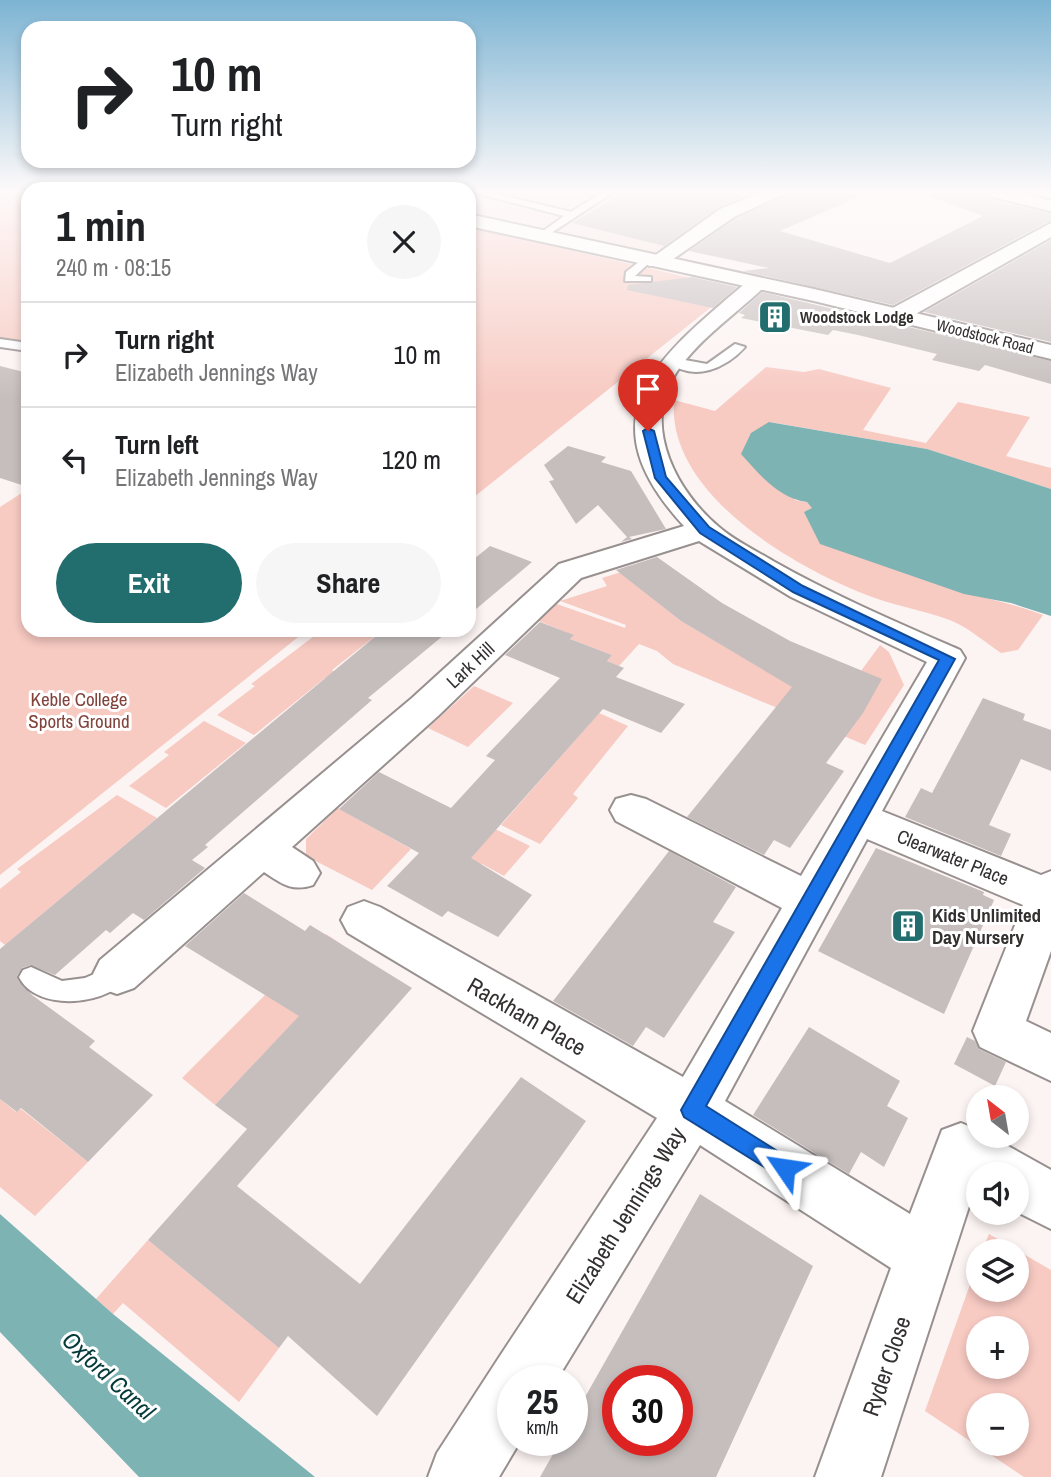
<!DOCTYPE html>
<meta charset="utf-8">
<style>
:root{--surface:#fff;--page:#f6f6f6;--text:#202124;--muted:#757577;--line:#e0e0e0;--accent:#226d6d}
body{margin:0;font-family:"Archivo Narrow",sans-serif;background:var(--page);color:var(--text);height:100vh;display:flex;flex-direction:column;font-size:26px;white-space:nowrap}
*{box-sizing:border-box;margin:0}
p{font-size:23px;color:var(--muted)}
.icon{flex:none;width:38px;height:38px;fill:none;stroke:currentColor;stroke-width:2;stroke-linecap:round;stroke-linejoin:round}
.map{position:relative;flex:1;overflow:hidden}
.sheet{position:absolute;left:21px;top:182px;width:455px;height:455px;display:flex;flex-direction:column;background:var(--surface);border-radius:21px;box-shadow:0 4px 10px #0003}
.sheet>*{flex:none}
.hud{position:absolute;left:21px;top:21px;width:455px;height:147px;border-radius:21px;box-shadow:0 4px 10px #0003;background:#fff;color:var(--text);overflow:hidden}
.needle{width:46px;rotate:329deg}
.controls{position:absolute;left:966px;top:1085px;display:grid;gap:14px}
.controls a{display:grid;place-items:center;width:63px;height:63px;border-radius:50%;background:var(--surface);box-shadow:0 4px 10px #0003;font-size:35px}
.speed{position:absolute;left:497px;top:1365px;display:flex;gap:14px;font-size:35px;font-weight:700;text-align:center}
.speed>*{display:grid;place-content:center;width:91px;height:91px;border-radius:50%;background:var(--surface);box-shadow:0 4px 10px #0003;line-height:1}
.speed small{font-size:18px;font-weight:400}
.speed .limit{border:10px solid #d22;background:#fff;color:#111}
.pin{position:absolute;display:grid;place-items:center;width:60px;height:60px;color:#fff;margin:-72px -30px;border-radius:50% 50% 50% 0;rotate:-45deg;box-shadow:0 0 7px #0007}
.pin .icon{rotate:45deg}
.me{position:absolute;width:77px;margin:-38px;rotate:302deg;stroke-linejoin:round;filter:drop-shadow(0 0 5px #0008)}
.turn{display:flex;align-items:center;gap:24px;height:147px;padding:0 35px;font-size:32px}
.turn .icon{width:91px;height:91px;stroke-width:2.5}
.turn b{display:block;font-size:49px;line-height:60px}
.round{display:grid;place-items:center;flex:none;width:74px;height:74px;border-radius:37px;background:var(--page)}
.head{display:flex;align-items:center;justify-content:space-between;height:119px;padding:0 35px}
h1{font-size:42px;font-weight:700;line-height:52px}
.button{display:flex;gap:14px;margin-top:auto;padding:14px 35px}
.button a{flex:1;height:80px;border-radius:42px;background:var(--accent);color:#fff;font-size:28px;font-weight:700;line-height:80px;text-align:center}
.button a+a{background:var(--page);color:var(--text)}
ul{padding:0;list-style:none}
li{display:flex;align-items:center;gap:21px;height:105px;padding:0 35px;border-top:2px solid var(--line)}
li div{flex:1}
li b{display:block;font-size:26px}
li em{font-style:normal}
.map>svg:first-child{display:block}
</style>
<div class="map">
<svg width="1051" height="1477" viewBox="0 0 1051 1477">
<rect width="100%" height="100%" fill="#fcf4f3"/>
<polygon fill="#f4e4e1" points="469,193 758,193 718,210 654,253 469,211"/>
<g fill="#f7cac2" fill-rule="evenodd">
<polygon points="0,193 28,193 28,345 0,339"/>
<polygon points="469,227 735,288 469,501"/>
<path d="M766,367L804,372L819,369L891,388L863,430L926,443L958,402L1030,417L1006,456L1051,468V489L927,449L770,422L795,500L807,502L813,508L805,512C843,533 880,557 919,576C958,595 1002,599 1043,615L1018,650L1001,653C986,643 969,628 952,621C927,611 900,607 875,598C798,570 666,495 674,400L715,411Z"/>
<polygon points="28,489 28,630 307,630 0,875 0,507"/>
<polygon points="631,569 627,578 681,621 765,670 861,671 880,645 889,652 904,685 865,745 673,664 657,651 639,644 619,666 607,661 612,655 570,639 573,635 539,621 532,622 554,603 625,628 626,625 560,601 607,586 602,578"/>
<polygon points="322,630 383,630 332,670 341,676 334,682 325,678 254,735 217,715 255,686 251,684"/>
<polygon points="474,686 513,703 468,747 428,728"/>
<polygon points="599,713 628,726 573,794 578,798 540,844 501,825"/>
<polygon points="204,721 246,743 166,808 129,786 169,755 164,752"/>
<polygon points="117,795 157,818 5,945 0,941 0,889 21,872 17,869"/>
<polygon points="338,808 411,849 372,890 306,856 306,839"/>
<polygon points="460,812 530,846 504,876 482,864 476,871 427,845"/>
<polygon points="326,934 358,955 215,1105 182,1078"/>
<polygon points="0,1099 16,1112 21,1109 88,1162 35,1216 0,1187"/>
<path d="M989,1234L1051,1270V1477H1024L925,1411L978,1262V1290H1017V1251H982ZM978,1328H1017V1367H978ZM978,1405H1017V1444H978Z"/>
<polygon points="148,1240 279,1348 239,1402 123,1303 113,1314 96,1299"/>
</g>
<g fill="#7db3b3">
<path d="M769,422L927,449L1051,489V616L1011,603L964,594L820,544L804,512L812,508L807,502C778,498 760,475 741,454L751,433Z"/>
<polygon points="0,1214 113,1314 315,1477 139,1477 0,1332"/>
</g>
<g fill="#c5bebd" fill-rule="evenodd">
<polygon points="624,193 752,193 718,207 664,246 572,223"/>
<polygon points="789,193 867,193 780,231 890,263 983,216 931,197 932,193 987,193 991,200 1051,213 1051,220 893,305 743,271 769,268 689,251 735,219"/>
<polygon points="1051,240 1051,342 924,312"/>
<polygon points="692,277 737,287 713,308 627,290 628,285"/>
<polygon points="762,292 1051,361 1051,384 985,365 979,371 932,360 937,354 858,335 833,330 828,335 741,318 745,315 739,313"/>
<polygon points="0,366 28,373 28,487 0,478"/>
<polygon points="568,446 606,457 601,462 631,471 666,529 629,537 632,539 621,542 627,537 598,505 576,524 549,481 554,480 544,465"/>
<polygon points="490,546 532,562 469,615 469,563"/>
<polygon points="657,557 722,603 790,641 882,679 863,713 826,763 844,771 790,848 774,840 764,855 687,817 792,687 681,621 616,570"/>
<polygon points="540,622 574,635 570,639 612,655 607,661 624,668 616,677 685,704 661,733 603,709 471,858 532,895 498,937 448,911 442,917 387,886 419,853 339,809 379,772 451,808 495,760 486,756 560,678 505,655"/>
<polygon points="383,630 450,630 368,698 372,700 205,845 208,847 192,860 205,868 144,920 133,913 110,933 106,930 55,975 30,965 22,968 17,976 32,995 95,1041 89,1047 153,1095 88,1162 21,1108 17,1112 0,1099 0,949"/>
<polygon points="983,698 1025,714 1023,720 1051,730 1051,771 1021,759 989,825 1011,834 1001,856 905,817 921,788 932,793"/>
<polygon points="876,848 984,892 983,895 994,900 944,1014 818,951"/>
<polygon points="669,851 736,887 713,922 735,932 664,1038 646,1027 633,1046 553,1001"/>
<polygon points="244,893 305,931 310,925 412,988 237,1186 360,1284 521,1077 586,1121 377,1416 288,1336 279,1348 148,1240 247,1129 215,1105 299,1016 185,946"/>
<polygon points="809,1027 900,1081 887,1106 908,1118 884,1167 861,1152 849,1174 753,1115"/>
<polygon points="967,1037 975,1041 979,1049 1006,1062 995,1086 954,1064"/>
<path d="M700,1194L813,1266L716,1477H540L561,1440H572V1420ZM618,1381H677V1440H618Z"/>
</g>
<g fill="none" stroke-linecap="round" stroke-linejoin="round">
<g stroke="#97908f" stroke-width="4">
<g id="lane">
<polygon points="475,193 492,193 571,212 601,193 612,193 542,239 539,234 564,216"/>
<polygon points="640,261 649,263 635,276 651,277 651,281 625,281 626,272"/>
<polygon points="0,339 28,343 28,351 0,347"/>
<path d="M735,344L745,347C725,369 694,382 668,362L674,358L707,364Z"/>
<path d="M117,964L125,967L129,974C113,1006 36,1013 19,977L23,970L31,967L62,981L85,978Z"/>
</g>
</g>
<g stroke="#97908f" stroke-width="4">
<g id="street">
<polygon points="760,193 786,193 734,217 663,266 649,266 646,262 720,209"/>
<polygon points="989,193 1022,193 1051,201 1051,211 992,197"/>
<polygon points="1051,223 1051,237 905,320 889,320 886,315 889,310"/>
<path d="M756,278L767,284L763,288C734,316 694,342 673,378C643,429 678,493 719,527C735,541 755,550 773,561C833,595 896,622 960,650L965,658L882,811L1041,875L1051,871V951L1026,1021L1051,1033V1081L980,1047L973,1031L1023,905L867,839L725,1101L910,1214L942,1130L961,1123L978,1130V1136H990L1051,1170V1229L1017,1212V1174H978V1190L975,1188L881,1477H815L891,1268L700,1145L556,1381H513V1440H521L499,1477H428L437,1453L498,1359L657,1118L348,933L341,920L348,907L364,901L380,907L683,1077L782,908L616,821L610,810L616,799L631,795L646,799L801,876L927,662L791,597L699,541L581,578L438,716L292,847L313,861L320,873L313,885C292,892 282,884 264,872L134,988L117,994L100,988L93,974L100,960L412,698L559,564L684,526C580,413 661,356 749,280Z"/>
</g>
</g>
<g stroke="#97908f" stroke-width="4">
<polygon id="primary" points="469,214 814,289 1051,345 1051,359 814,301 469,226"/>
</g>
<use href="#lane" fill="#fff" fill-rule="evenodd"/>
<use href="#street" fill="#fff" fill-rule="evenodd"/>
<use href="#primary" fill="#fff" fill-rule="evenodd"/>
</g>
<linearGradient id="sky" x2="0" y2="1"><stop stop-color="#7db4d3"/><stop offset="0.48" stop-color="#fefafa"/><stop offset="1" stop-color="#fefafa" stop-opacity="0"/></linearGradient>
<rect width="1051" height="400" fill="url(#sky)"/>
<polygon fill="#1a73e8" stroke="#114b97" stroke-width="2" points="648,428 654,431 666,477 709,527 803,586 955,659 706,1106 793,1161 796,1168 793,1176 785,1180 684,1117 681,1110 939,660 793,592 700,533 655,478 643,431"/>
<defs>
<g id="building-square" transform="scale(1.75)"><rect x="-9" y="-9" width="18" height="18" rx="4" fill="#226d6d" stroke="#fff"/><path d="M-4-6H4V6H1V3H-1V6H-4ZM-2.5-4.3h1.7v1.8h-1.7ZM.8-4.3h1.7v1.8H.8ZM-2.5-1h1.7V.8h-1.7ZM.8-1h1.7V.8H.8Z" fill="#fff"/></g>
</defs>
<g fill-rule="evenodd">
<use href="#building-square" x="775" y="317"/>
<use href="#building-square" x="908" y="926"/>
</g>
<g text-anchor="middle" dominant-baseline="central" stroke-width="6" stroke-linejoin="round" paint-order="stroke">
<g font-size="16" font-weight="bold" fill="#333030" stroke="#fff" text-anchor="start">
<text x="800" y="317">Woodstock Lodge</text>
</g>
<g font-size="16" fill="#333030" stroke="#fff">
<text transform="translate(985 336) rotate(14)">Woodstock Road</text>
</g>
<g font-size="19" fill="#333030" stroke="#fff">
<text transform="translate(470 665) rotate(-43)">Lark Hill</text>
<text transform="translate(953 857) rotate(22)">Clearwater Place</text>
</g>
<g font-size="19" fill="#81433b" stroke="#fff">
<text x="79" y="699">Keble College<tspan x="79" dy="22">Sports Ground</tspan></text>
</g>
<g font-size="19" font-weight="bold" fill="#333030" stroke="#fff" text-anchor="start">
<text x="932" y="915">Kids Unlimited<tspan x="932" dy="22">Day Nursery</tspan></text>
</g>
<g font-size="23" fill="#333030" stroke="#fff">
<text transform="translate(527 1016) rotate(30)">Rackham Place</text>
<text transform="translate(625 1215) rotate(-58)">Elizabeth Jennings Way</text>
<text transform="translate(886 1366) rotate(-71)">Ryder Close</text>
</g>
<g font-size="24" font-style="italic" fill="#043a3a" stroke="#fff">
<text transform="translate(109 1375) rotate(43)">Oxford Canal</text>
</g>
</g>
</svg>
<div class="controls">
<a><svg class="needle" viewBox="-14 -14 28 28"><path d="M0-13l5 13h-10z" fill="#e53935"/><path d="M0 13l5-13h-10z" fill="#757577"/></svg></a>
<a><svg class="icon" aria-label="sound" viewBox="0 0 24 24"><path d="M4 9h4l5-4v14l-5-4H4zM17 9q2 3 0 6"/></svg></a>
<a><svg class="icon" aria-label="layers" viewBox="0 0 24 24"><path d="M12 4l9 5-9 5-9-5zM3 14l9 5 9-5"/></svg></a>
<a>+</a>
<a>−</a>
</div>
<div class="speed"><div>25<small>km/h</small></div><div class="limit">30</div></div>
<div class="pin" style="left:648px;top:431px;background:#d93025"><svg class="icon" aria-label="arrive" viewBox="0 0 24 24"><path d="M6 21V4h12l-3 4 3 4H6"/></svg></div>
<svg class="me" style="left:785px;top:1168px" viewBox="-20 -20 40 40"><path d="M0-17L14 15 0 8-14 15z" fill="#1a73e8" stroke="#fff" stroke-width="4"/></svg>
<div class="hud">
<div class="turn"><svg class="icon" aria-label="right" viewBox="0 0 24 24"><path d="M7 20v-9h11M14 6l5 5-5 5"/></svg><div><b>10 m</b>Turn right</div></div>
</div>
<section class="sheet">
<div class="head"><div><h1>1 min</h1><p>240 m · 08:15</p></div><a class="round"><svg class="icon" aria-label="close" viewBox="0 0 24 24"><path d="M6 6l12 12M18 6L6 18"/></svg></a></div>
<ul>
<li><svg class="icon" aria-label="right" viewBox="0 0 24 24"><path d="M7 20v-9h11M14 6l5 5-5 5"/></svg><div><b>Turn right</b><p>Elizabeth Jennings Way</p></div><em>10 m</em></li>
<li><svg class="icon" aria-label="left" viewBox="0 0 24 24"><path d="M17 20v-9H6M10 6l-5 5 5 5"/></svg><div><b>Turn left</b><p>Elizabeth Jennings Way</p></div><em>120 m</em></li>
</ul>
<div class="button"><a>Exit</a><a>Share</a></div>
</section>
</div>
